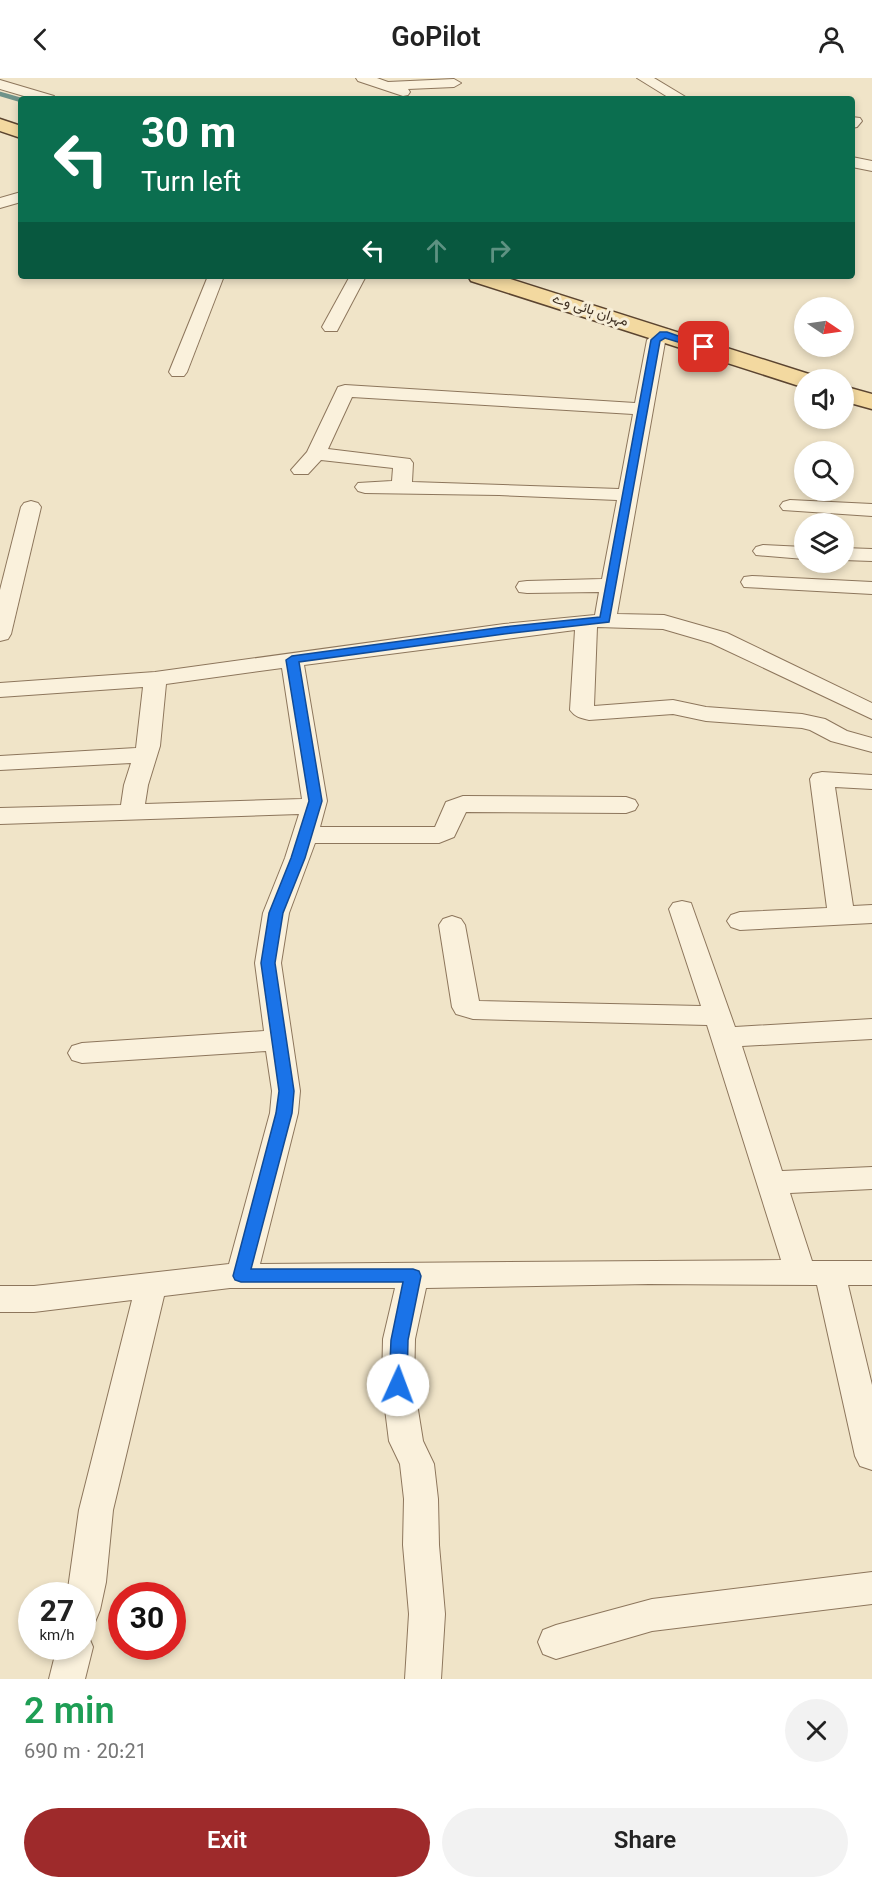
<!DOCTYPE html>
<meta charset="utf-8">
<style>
:root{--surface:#fff;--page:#f2f2f2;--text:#222;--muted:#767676;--accent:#9e2a2b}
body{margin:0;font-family:Georgia,Vazirmatn,serif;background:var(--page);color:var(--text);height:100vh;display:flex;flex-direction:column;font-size:22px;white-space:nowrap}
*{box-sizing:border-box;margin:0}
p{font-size:20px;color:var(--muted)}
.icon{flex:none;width:33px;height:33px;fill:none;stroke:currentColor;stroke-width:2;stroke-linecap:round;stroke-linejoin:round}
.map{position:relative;height:1601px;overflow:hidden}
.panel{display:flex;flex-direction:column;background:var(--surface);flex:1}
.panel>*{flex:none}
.guide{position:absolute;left:18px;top:18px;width:837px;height:183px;border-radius:6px;box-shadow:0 3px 9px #0003;background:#0b6e4f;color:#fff;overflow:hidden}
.needle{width:39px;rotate:103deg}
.tools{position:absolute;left:794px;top:219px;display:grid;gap:12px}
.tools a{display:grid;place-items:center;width:60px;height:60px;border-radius:50%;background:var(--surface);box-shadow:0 3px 9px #0003;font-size:30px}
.speed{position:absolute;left:18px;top:1504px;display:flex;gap:12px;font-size:30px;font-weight:700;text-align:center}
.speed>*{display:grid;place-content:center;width:78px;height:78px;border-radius:50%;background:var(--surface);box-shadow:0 3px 9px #0003;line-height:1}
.speed small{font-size:15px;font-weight:400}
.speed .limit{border:9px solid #d22;background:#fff;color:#111}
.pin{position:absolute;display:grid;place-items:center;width:51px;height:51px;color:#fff;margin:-26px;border-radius:12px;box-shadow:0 3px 9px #0006}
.me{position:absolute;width:66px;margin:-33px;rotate:2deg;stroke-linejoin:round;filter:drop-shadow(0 0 4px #0008)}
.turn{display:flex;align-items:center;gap:21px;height:126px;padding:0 24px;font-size:27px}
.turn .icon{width:78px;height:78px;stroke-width:2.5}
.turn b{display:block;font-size:42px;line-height:51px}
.lanes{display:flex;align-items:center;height:57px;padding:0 24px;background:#0003;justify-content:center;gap:30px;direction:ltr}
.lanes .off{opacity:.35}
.round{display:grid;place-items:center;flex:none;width:63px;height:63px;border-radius:32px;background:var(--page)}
.summary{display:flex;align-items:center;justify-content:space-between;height:102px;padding:0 24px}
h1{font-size:36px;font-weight:600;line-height:45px;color:#1e9e55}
.primary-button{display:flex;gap:12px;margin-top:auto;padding:12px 24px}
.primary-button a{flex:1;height:69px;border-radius:36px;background:var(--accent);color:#fff;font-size:24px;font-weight:600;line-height:69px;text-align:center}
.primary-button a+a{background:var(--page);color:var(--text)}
header{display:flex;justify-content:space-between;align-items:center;height:78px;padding:0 24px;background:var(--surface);font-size:27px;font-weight:600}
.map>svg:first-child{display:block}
</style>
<header><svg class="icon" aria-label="back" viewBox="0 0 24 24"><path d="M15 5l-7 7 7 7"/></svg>GoPilot<svg class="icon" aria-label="person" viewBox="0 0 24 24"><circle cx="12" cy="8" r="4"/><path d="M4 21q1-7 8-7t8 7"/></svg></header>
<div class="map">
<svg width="872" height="1601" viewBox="0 0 872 1601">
<rect width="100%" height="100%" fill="#f0e4c8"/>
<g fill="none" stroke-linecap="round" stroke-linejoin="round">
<polyline stroke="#6f938a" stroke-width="4.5" points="0,16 21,22"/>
<g stroke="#8d765c" stroke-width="2">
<g id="minor">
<polygon points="356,0 377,0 388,4 454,1 461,5 454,9 408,11 410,14 408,17 403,18 358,3"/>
<polygon points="637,0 654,0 689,21 671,21"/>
<polygon points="0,2 54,18 56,21 34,21 0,11"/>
<polygon points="852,39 860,40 862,43 857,49 852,50"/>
<polygon points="852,79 872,83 872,93 852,89"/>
<polygon points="21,114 21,124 0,130 0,120"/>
<polygon points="208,198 224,198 187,294 184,298 172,298 169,294"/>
<polygon points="350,198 366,198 337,253 325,253 322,249"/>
<path d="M664,251L670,252L673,256L665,264L617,536L664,537L727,555L872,625V641L711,565L663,551L597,549L594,628L673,622L706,629L802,636L825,641L847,653L872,660V674L831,663L810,652L802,650L706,643L673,636L589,642C581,640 575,639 570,632L575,552L304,587L327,723L320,749H435L446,724L463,718L626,719L635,722L638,727L635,732L626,735L466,734L454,759L439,765H315L289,835L281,885L300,1013L298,1035L260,1186L781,1182L707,947L473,941L456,936L452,929L439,847L443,841L452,838L461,841L465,847L479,923L701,928L669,831L673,825L682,823L691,825L735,949L872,941V961L742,968L782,1093L872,1089V1111L790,1115L812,1183H872V1207H848L872,1307V1392L860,1388L855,1378L817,1207L649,1206L426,1210L415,1261L414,1307L423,1363L434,1386L438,1421L439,1467L445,1536L441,1601H405L409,1536L403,1467L404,1421L400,1386L389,1363L382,1307L383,1261L395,1210H230L164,1218L113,1432L106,1504L100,1532L95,1544L82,1548V1518H67L79,1432L132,1222L34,1234H0V1208H34L229,1186L270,1035L272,1013L266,973L82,985L72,982L68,975L72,968L82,965L264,953L255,885L263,835L285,780L299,736L0,746V730L121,727L124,707L131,685L0,692V678L136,670L143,609L0,619V605L155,594L504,546L595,537L599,514L527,515L519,514L516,509L519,504L527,503L602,501L617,422L499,417L365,415L358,413L355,409L358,405L392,403L393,390L321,382L308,396H294L291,392L307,374L338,309L345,307L635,325L647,262L658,252ZM352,319L633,336L619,411L412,404L413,385L410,381L328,371ZM282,590L302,721L145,726L148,707L160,668L166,606Z"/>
<polygon points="790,422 872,426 872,438 783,432 780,428 783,424"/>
<polygon points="31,423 38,425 41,429 11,556 8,561 0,563 0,512 21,429 24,425"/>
<polygon points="763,467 804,469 804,481 756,477 753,473 756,469"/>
<polygon points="843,470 872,471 872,483 843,482"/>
<polygon points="752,498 872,504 872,516 744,509 741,504 744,499"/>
<polygon points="822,694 872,697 872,711 835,709 853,828 872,827 872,845 740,852 731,849 727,843 731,837 740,834 827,830 810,701 813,696"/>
<polygon points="872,1494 872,1526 652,1553 556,1581 543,1576 538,1564 543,1552 556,1547 652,1521"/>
<polygon points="82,1555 88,1557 93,1569 85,1601 49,1601 57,1569 82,1569"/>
</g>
</g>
<g stroke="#5b4430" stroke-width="3">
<g id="major">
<polygon points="0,41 21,48 21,60 0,53"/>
<polygon points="468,198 501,198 812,297 816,302 804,302 804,309 796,307 471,203"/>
<polygon points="843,308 872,316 872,331 843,323"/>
</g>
</g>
<use href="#minor" fill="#faf1dc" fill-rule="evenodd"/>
<use href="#major" fill="#f3d9a0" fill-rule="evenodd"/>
</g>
<polygon fill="#1a73e8" stroke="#114b97" stroke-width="1.5" points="660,254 667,254 709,269 704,272 665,260 660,263 609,544 504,556 299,584 322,723 305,780 283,835 275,885 294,1013 292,1035 251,1191 413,1191 419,1193 421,1198 408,1262 407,1307 404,1313 398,1315 392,1313 389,1307 391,1262 403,1204 241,1204 235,1202 233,1198 276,1035 279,1013 261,885 269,835 291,780 309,723 286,582 292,578 504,549 600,539 651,262"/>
<g text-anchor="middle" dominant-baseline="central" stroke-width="6" stroke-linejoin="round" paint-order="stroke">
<g font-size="14" fill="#3d2e20" stroke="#f7eed8">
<text transform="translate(590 233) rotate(18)">مہران ہائی وے</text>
</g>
</g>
</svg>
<div class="tools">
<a><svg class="needle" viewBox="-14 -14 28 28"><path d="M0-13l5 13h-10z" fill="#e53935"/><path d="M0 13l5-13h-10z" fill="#767676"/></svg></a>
<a><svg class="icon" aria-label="sound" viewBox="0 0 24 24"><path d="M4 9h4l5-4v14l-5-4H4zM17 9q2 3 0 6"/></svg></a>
<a><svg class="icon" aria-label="search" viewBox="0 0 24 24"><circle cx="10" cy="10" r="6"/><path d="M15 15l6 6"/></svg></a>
<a><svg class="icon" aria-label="layers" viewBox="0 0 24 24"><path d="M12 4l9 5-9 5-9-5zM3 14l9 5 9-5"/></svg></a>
</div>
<div class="speed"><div>27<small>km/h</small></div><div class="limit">30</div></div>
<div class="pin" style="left:704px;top:269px;background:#d93025"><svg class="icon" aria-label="arrive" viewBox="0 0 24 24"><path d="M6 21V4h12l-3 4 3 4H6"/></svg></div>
<svg class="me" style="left:398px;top:1307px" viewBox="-20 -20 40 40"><circle r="19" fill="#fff"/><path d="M0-13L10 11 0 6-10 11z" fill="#1a73e8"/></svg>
<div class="guide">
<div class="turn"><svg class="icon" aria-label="left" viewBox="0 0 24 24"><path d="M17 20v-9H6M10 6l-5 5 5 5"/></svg><div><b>30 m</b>Turn left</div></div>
<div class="lanes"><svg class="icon" aria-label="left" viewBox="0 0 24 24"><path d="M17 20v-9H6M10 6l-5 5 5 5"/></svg><svg class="icon off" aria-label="ahead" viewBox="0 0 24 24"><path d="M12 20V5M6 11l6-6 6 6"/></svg><svg class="icon off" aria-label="right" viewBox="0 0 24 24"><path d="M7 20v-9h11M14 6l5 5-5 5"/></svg></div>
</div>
</div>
<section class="panel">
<div class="summary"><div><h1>2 min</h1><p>690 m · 20:21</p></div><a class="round"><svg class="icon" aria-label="close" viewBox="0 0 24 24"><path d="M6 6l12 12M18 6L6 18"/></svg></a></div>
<div class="primary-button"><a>Exit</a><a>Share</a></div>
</section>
